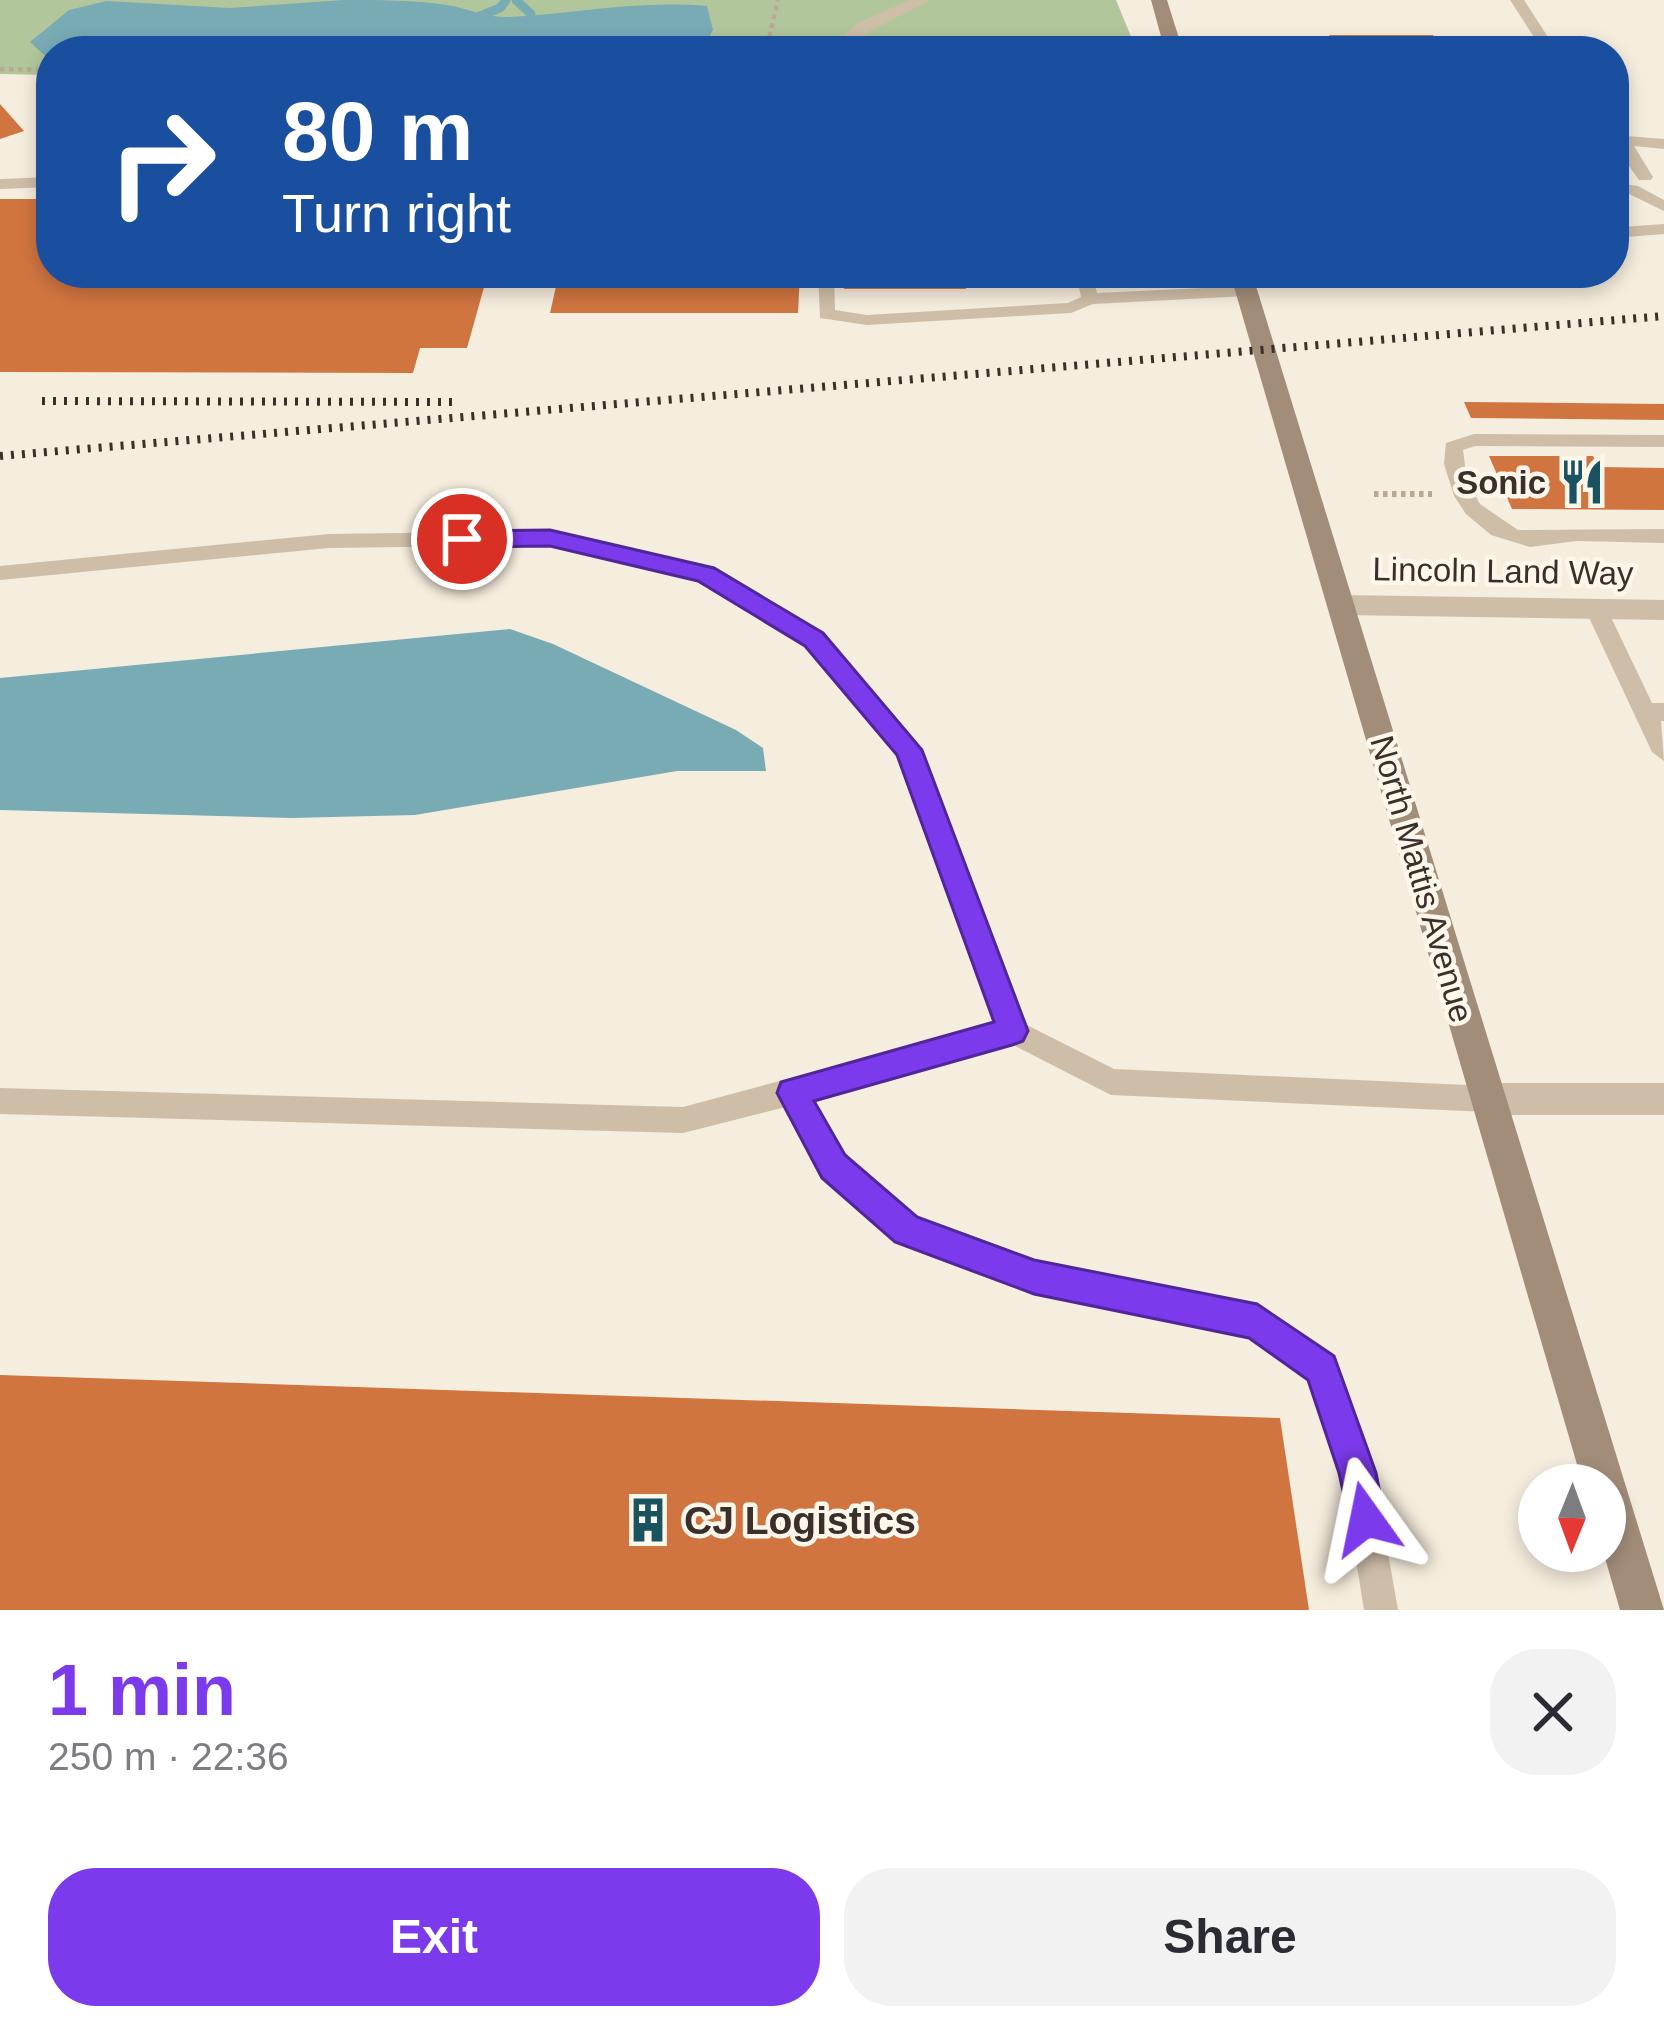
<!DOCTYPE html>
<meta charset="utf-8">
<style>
:root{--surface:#fff;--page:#f2f2f3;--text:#2b2b33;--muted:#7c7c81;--accent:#7c3aed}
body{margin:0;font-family:Arial,sans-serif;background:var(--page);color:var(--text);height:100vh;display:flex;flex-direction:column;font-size:45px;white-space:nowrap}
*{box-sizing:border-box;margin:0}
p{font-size:39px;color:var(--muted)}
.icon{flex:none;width:66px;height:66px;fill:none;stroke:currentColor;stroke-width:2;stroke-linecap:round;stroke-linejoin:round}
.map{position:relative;height:1610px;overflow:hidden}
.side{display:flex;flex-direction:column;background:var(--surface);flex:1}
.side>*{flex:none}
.guide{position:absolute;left:36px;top:36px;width:1593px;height:252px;border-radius:48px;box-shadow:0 6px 18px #0003;background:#1a4fa0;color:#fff;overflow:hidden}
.needle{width:78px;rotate:181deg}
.buttons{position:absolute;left:1518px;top:1464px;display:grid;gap:24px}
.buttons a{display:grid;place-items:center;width:108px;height:108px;border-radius:50%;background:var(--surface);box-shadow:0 6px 18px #0003;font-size:60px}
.pin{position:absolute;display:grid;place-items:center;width:102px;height:102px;color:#fff;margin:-51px;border:6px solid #fff;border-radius:50%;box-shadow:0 3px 12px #0007}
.me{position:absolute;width:132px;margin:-66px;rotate:348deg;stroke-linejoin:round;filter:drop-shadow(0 0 9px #0008)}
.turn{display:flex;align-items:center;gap:42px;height:252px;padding:0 48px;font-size:54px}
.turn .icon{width:156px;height:156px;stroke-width:2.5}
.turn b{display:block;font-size:84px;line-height:102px}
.round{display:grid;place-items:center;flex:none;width:126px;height:126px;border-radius:48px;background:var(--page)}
.overview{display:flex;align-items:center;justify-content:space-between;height:204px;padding:0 48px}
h1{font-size:72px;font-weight:600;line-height:90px;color:var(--accent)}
.cta{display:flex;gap:24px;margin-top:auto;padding:24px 48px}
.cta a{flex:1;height:138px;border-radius:48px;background:var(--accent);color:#fff;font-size:48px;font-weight:600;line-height:138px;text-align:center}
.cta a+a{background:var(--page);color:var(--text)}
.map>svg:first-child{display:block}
</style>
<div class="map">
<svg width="1664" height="1610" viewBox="0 0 1664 1610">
<rect width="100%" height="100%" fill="#f5eddd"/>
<polygon fill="#b2c69c" points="0,0 1116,0 1137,51 51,51 51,75 0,74"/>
<g fill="#79abb5">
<path d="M344,0C379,0 413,0 447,5C470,9 486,18 511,17C579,13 638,0 707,6L713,30L701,51H51V61L30,42L69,10L107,1L230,8Z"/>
<polygon points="510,629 553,644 736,730 763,748 766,771 677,771 415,815 291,818 0,810 0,678"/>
</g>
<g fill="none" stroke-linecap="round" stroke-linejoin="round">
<g stroke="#79abb5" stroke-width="9">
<polyline points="516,0 531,14"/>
<polyline points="480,16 500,8 506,0"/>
</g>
</g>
<g fill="#d17540">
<polygon points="1329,35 1433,35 1442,51 1336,51"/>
<polygon points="0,104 24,131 0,139"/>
<polygon points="0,199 51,199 51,273 488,273 467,348 420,348 413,373 0,372"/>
<polygon points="559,273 800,273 798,313 550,313"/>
<polygon points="844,273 964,273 966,289 844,289"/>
<polygon points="1464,402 1664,404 1664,420 1471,418"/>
<polygon points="1489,456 1593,456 1599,467 1664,468 1664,510 1512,509"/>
<polygon points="0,1375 1280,1418 1309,1610 0,1610"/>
</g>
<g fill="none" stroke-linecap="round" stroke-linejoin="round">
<g stroke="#baa892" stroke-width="4.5" stroke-dasharray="4.5 4.5" stroke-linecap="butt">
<polyline points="759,51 769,38 778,0"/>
<polyline points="0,69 51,70"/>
</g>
<polyline stroke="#baa892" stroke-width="6" stroke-dasharray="4.5 4.5" stroke-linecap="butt" points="1374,494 1432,494"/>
<g fill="#cebea8" fill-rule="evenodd">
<polygon points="1510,0 1524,0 1557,51 1543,51"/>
<polygon points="1614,135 1664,139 1664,149 1634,146 1653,177 1651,180 1639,180 1614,145"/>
<polygon points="51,177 51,187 0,189 0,179"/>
<polygon points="1614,183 1638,186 1664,200 1664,211 1629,194 1614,193"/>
<polygon points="1614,200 1627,213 1621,227 1664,224 1664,234 1614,238"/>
<polygon points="818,273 834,273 835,310 867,315 1068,303 1081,297 1076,273 1092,273 1097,293 1247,286 1256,291 1247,296 1093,304 1071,313 867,325 820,318"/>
<polygon points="1474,434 1664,435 1664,447 1475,446 1463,450 1467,481 1480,504 1518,530 1664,529 1664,543 1577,541 1530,547 1491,535 1466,514 1454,496 1444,464 1446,443"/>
<polygon points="550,531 712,569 822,633 921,750 1023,1023 1114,1069 1488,1086 1498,1090 1502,1099 1498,1108 1488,1112 1111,1095 1011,1044 812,1100 843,1157 916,1219 1034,1262 1257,1307 1333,1358 1374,1473 1398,1610 1364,1610 1342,1473 1310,1379 1250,1336 1034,1292 897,1240 823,1177 786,1107 683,1133 0,1114 0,1088 683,1107 997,1023 899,754 806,645 699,580 550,545 329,548 0,580 0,566 329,534"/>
<polygon points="1596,601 1607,609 1652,703 1664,703 1664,721 1661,721 1664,761 1652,752 1585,609"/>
</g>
<g fill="#cebea8" fill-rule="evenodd">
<polygon points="909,0 931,0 868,32 847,51 828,51 856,24"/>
<polygon points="1341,595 1664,600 1664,620 1341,615 1328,605"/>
<polygon points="1488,1083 1664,1083 1664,1115 1488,1115 1476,1111 1471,1099 1476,1087"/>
</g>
<g fill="#a28d79" fill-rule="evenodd">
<polygon points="1151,0 1167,0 1183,51 1165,51"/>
<polygon points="1230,273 1252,273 1664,1610 1620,1610 1603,1551 1605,1485 1583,1485"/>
</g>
<g stroke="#3b3029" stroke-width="8" stroke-dasharray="3 8" stroke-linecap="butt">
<polyline points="42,401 455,402"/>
<polyline points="0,456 1664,316"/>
</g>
</g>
<polygon fill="#7c3aed" stroke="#51269a" stroke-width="3" points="550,530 714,568 823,633 922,750 1028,1031 1023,1041 1012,1045 814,1101 845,1155 917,1217 1034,1260 1257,1304 1334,1356 1376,1473 1385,1519 1379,1532 1366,1538 1352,1532 1339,1473 1308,1380 1249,1338 1034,1294 895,1242 822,1178 777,1093 781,1082 994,1022 897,755 805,646 698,581 550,546 462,547 450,539 462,531"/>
<defs>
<g id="restaurant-bare" transform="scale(3.6)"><path d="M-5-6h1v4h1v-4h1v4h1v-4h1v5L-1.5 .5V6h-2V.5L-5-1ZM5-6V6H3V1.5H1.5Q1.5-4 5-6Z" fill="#1a5360" stroke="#fcf6eb" stroke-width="2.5" paint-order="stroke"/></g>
<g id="building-bare" transform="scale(3.6)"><path d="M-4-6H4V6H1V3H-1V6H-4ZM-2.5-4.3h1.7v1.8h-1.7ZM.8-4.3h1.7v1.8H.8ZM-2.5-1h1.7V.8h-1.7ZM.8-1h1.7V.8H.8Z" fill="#1a5360" stroke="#fcf6eb" stroke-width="2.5" paint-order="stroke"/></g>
</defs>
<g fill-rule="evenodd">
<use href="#restaurant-bare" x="1582" y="482"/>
<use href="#building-bare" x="648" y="1520"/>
</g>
<g text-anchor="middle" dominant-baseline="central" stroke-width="9" stroke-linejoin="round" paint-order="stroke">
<g font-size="33" font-weight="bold" fill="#3b3029" stroke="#fcf6eb" text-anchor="end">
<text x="1546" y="482">Sonic</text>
</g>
<g font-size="33" fill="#3b3029" stroke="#fcf6eb">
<text transform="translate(1503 571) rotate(1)">Lincoln Land Way</text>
<text transform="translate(1422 879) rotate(74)">North Mattis Avenue</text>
</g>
<g font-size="39" font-weight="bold" fill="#3b3029" stroke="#fcf6eb" text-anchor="start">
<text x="684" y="1520">CJ Logistics</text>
</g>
</g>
</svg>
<div class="buttons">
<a><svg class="needle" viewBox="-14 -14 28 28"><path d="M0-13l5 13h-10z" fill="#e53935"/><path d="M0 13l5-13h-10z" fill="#7c7c81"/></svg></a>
</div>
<div class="pin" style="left:462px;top:539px;background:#d93025"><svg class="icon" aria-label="arrive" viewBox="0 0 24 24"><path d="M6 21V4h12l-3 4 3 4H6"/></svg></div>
<svg class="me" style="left:1366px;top:1519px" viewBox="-20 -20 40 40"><path d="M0-17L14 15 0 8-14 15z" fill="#7c3aed" stroke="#fff" stroke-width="4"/></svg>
<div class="guide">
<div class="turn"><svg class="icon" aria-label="right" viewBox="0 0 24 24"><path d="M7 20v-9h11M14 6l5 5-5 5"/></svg><div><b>80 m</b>Turn right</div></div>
</div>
</div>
<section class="side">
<div class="overview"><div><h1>1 min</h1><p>250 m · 22:36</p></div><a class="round"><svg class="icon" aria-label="close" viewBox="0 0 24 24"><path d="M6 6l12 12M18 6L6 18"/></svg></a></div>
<div class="cta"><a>Exit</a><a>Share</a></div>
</section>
